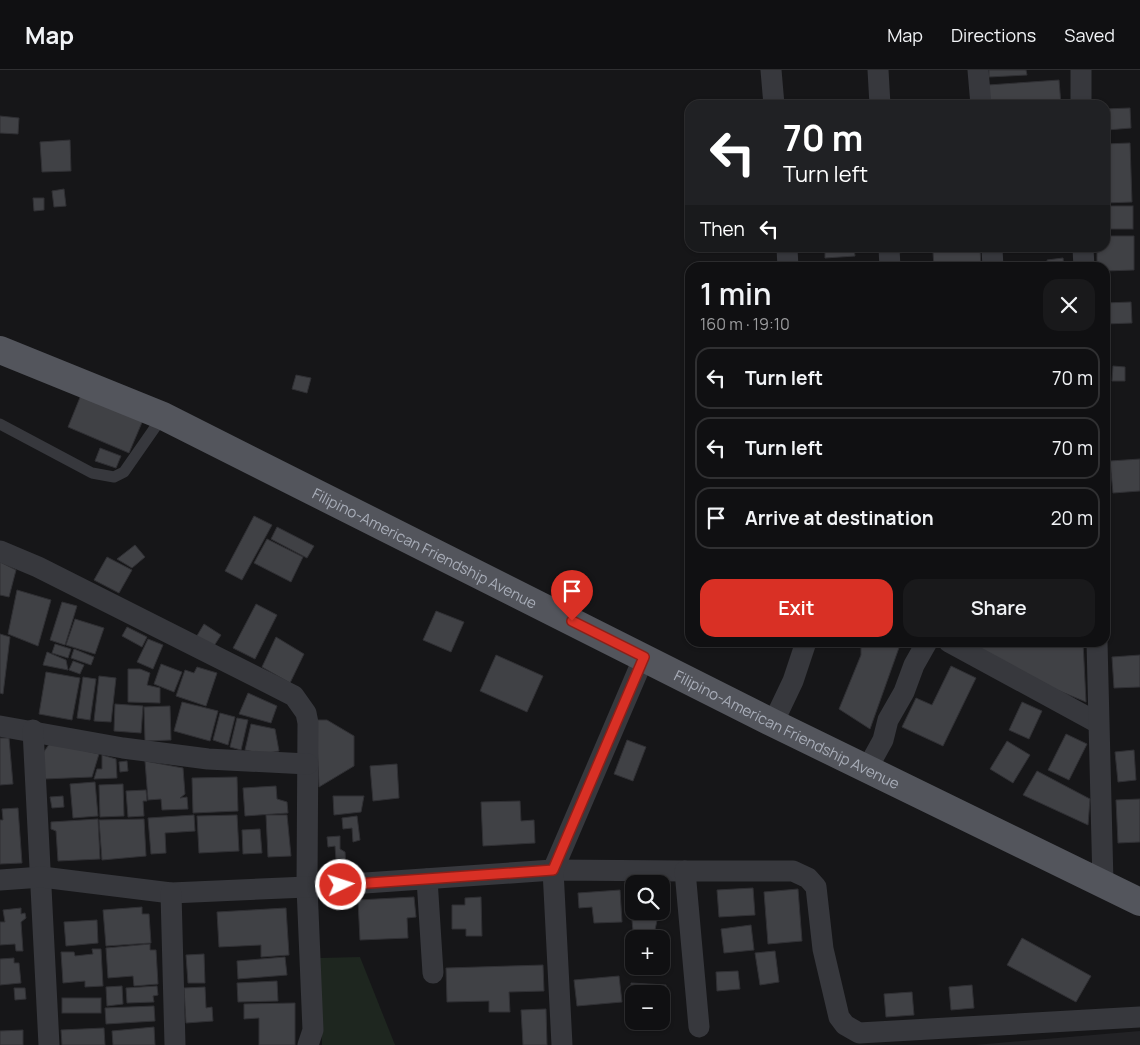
<!DOCTYPE html>
<meta charset="utf-8">
<style>
:root{--surface:#101012;--page:#19191b;--text:#f1f3f6;--muted:#9c9d9f;--line:#303032;--accent:#d93025}
body{margin:0;font-family:Manrope,sans-serif;background:var(--page);color:var(--text);height:100vh;display:flex;flex-direction:column;font-size:19px;white-space:nowrap}
*{box-sizing:border-box;margin:0}
p{font-size:16px;color:var(--muted)}
.icon{flex:none;width:28px;height:28px;fill:none;stroke:currentColor;stroke-width:2;stroke-linecap:round;stroke-linejoin:round}
.map{position:relative;flex:1;overflow:hidden}
.details{position:absolute;left:685px;top:192px;width:425px;height:385px;display:flex;flex-direction:column;background:var(--surface);border-radius:15px;box-shadow:0 1px 4px #0004,0 0 0 1px var(--line)}
.details>*{flex:none}
.top-card{position:absolute;left:685px;top:30px;width:425px;height:152px;border-radius:15px;box-shadow:0 1px 4px #0004,0 0 0 1px var(--line);background:#202124;color:#fff;overflow:hidden}
.tools{position:absolute;left:625px;top:805px;display:grid;gap:10px}
.tools a{display:grid;place-items:center;width:45px;height:45px;border-radius:10px;background:var(--surface);box-shadow:0 1px 4px #0004,0 0 0 1px var(--line);font-size:25px}
.pin{position:absolute;display:grid;place-items:center;width:42px;height:42px;color:#fff;margin:-51px -21px;border-radius:50% 50% 50% 0;rotate:-45deg;box-shadow:0 0 5px #0007}
.pin .icon{rotate:45deg}
.me{position:absolute;width:55px;margin:-28px;rotate:86deg;stroke-linejoin:round;filter:drop-shadow(0 0 4px #0008)}
.turn{display:flex;align-items:center;gap:18px;height:105px;padding:0 15px;font-size:22px}
.turn .icon{width:65px;height:65px;stroke-width:2.5}
.turn b{display:block;font-size:35px;line-height:42px}
.then{display:flex;align-items:center;height:48px;padding:0 15px;background:#0003;gap:10px;font-size:19px}
.round{display:grid;place-items:center;flex:none;width:52px;height:52px;border-radius:15px;background:var(--page)}
.summary{display:flex;align-items:center;justify-content:space-between;height:85px;padding:0 15px}
h1{font-size:30px;font-weight:600;line-height:38px}
.action{display:flex;gap:10px;margin-top:auto;padding:10px 15px}
.action a{flex:1;height:58px;border-radius:15px;background:var(--accent);color:#fff;font-size:20px;font-weight:600;line-height:58px;text-align:center}
.action a+a{background:var(--page);color:var(--text)}
ul{padding:0;list-style:none}
li{display:flex;align-items:center;gap:15px;height:62px;margin:0 10px 8px;padding:0 5px;border:2px solid var(--line);border-radius:15px}
li div{flex:1}
li b{display:block;font-size:19px}
li em{font-style:normal}
header{display:flex;align-items:center;gap:30px;box-sizing:border-box;height:70px;padding:0 25px;background:var(--surface);border-bottom:1px solid var(--line)}
header strong{font-size:24px}
nav{display:flex;gap:28px;margin-inline-start:auto;font-size:18px}
.map>svg:first-child{display:block}
</style>
<header>
<strong>Map</strong>
<nav><a>Map</a><a>Directions</a><a>Saved</a></nav>
</header>
<div class="map">
<svg width="1140" height="975" viewBox="0 0 1140 975">
<rect width="100%" height="100%" fill="#161618"/>
<polygon fill="#222225" points="1140,961 1140,975 975,975"/>
<polygon fill="#1e261f" points="360,887 395,975 322,975 320,888"/>
<g fill="#404145" stroke="#303034">
<polygon points="989,0 1026,0 1027,5 989,7"/>
<polygon points="1059,10 1061,35 990,35 988,15"/>
<polygon points="1130,38 1131,58 1107,60 1105,39"/>
<polygon points="0,46 19,48 18,64 0,63"/>
<polygon points="70,70 71,101 42,102 40,72"/>
<polygon points="1130,73 1132,132 1105,133 1105,74"/>
<polygon points="64,119 66,136 54,137 52,121"/>
<polygon points="33,128 44,128 44,140 34,141"/>
<rect x="1105" y="136" width="28" height="23"/>
<polygon points="1105,166 1134,166 1134,200 1105,201 1105,198 1097,198 1097,178 1105,178"/>
<polygon points="812,178 864,178 854,178 855,186 825,188 825,181 812,182"/>
<polygon points="896,178 963,178 896,183"/>
<polygon points="968,178 980,178 981,198 934,198 933,182 968,180"/>
<polygon points="1063,188 1064,198 1048,198 1047,190"/>
<polygon points="1108,203 1109,217 1105,217 1105,204"/>
<polygon points="1131,232 1132,253 1105,254 1105,233"/>
<polygon points="1113,296 1125,297 1125,311 1112,311"/>
<polygon points="296,305 311,308 307,323 292,319"/>
<polygon points="81,325 143,350 129,383 68,357"/>
<polygon points="100,378 121,386 116,398 95,391"/>
<polygon points="1140,389 1140,421 1113,423 1110,391"/>
<polygon points="254,446 272,455 242,510 225,501"/>
<polygon points="277,457 314,476 307,488 271,469"/>
<polygon points="267,469 303,487 291,512 254,493"/>
<polygon points="135,475 145,487 132,498 117,489"/>
<polygon points="107,487 132,500 119,523 94,510"/>
<polygon points="0,492 16,500 9,527 0,525"/>
<polygon points="17,520 51,530 38,576 8,564"/>
<polygon points="62,532 77,536 65,575 50,570"/>
<polygon points="256,534 277,545 255,589 233,578"/>
<polygon points="436,541 464,552 451,582 423,570"/>
<polygon points="75,549 104,558 95,584 66,575"/>
<polygon points="204,554 221,565 212,579 195,569"/>
<polygon points="127,557 147,567 142,577 122,566"/>
<polygon points="0,564 10,567 3,624 0,623"/>
<polygon points="276,567 304,584 290,613 262,597"/>
<polygon points="148,569 163,575 153,599 137,592"/>
<polygon points="861,572 901,572 870,659 839,639 861,585"/>
<polygon points="969,572 1083,572 1086,632 1009,600"/>
<polygon points="55,574 71,579 68,588 52,583"/>
<polygon points="74,579 94,587 91,595 71,588"/>
<polygon points="47,582 66,590 68,600 43,595"/>
<polygon points="496,585 543,606 527,642 480,621"/>
<polygon points="1140,585 1140,617 1114,618 1112,587"/>
<polygon points="73,591 84,595 80,604 69,600"/>
<polygon points="161,594 182,602 174,622 154,614"/>
<polygon points="951,596 976,608 943,676 902,657 916,628 932,635"/>
<polygon points="197,597 217,603 206,636 176,626 185,600 194,603"/>
<polygon points="128,599 140,599 150,603 147,615 160,618 160,633 128,632"/>
<polygon points="46,602 80,608 72,650 39,644"/>
<polygon points="99,606 116,608 111,652 94,651"/>
<polygon points="83,607 96,609 90,650 77,648"/>
<polygon points="248,623 277,636 271,653 239,644"/>
<polygon points="182,632 218,641 210,671 174,661"/>
<polygon points="1022,632 1042,641 1029,669 1009,660"/>
<polygon points="115,634 143,636 141,663 114,661"/>
<polygon points="170,636 171,670 145,671 144,637"/>
<polygon points="220,643 235,647 228,675 213,670"/>
<polygon points="237,648 248,650 241,680 230,677"/>
<polygon points="316,650 327,650 354,666 354,696 319,717"/>
<polygon points="251,654 275,659 279,681 263,684 245,680"/>
<polygon points="1066,664 1087,674 1069,710 1048,700"/>
<polygon points="0,668 9,668 13,714 0,715"/>
<polygon points="627,670 646,677 633,711 614,704"/>
<polygon points="1007,671 1030,685 1013,713 990,699"/>
<polygon points="50,673 99,684 92,707 44,709 43,683"/>
<polygon points="1134,680 1136,710 1118,712 1115,682"/>
<polygon points="102,685 116,689 117,708 94,709 97,699 102,699"/>
<polygon points="127,691 128,701 120,702 119,692"/>
<polygon points="145,691 183,698 185,724 180,728 187,727 188,739 162,740 161,729 148,730"/>
<polygon points="397,694 399,728 373,731 370,696"/>
<polygon points="1037,701 1090,729 1088,755 1023,725"/>
<polygon points="237,707 238,741 193,743 192,708"/>
<polygon points="95,712 98,746 73,748 70,714"/>
<polygon points="123,714 124,746 100,747 99,715"/>
<polygon points="276,716 277,729 287,732 288,743 245,746 243,718"/>
<polygon points="146,720 147,731 143,731 144,746 128,747 126,721"/>
<polygon points="63,726 64,737 52,738 50,727"/>
<polygon points="333,726 364,726 361,742 334,745"/>
<polygon points="1140,729 1140,772 1118,773 1116,730"/>
<polygon points="520,731 521,751 534,750 535,773 483,776 481,732"/>
<polygon points="18,738 22,793 0,794 0,750 3,750 2,739"/>
<polygon points="194,745 195,761 165,763 166,783 151,784 148,748"/>
<polygon points="237,745 239,781 199,783 197,746"/>
<polygon points="266,745 287,745 291,786 268,787"/>
<polygon points="357,746 360,770 353,772 352,758 343,759 342,748"/>
<polygon points="98,749 100,789 58,791 56,761 51,759 51,752"/>
<polygon points="144,749 146,786 102,790 99,750"/>
<polygon points="260,759 262,783 243,784 242,760"/>
<polygon points="340,766 340,779 345,782 346,796 339,796 339,792 331,792 336,790 335,776 328,777 327,767"/>
<polygon points="753,818 755,845 719,847 717,820"/>
<polygon points="798,819 802,871 768,874 764,822"/>
<polygon points="620,820 622,852 594,853 592,837 579,838 578,823"/>
<polygon points="414,827 416,847 407,848 408,868 360,870 358,830"/>
<polygon points="481,827 482,866 466,866 466,859 452,859 452,835 465,835 465,828"/>
<polygon points="630,829 634,829 634,841 659,841 653,869 634,869 634,871"/>
<polygon points="142,837 142,844 149,844 151,873 106,876 103,840"/>
<polygon points="21,838 21,844 25,843 26,848 21,852 23,881 16,881 15,874 0,875 0,852 5,852 3,840"/>
<polygon points="286,838 289,885 261,887 261,875 219,877 217,842"/>
<polygon points="97,850 98,873 66,876 64,852"/>
<polygon points="751,855 754,880 724,883 721,859"/>
<polygon points="1022,868 1091,906 1076,932 1007,895"/>
<polygon points="150,874 150,880 156,880 158,914 134,916 133,906 108,908 106,878"/>
<polygon points="92,879 101,879 103,916 85,917 85,911 63,913 61,882 74,882 75,886 93,884"/>
<polygon points="775,881 779,912 760,915 755,883"/>
<polygon points="204,884 205,913 188,913 186,885"/>
<polygon points="285,887 287,905 238,909 237,891"/>
<polygon points="14,888 14,893 19,893 21,913 0,915 0,889"/>
<polygon points="543,895 544,921 509,922 510,942 489,942 489,931 447,932 446,898"/>
<polygon points="738,901 740,919 717,921 716,902"/>
<polygon points="619,906 622,932 577,936 574,910"/>
<polygon points="277,911 278,931 238,932 237,913"/>
<polygon points="631,913 666,915 666,932 661,932 661,924 634,924 634,931 631,931"/>
<polygon points="972,915 974,938 951,940 949,917"/>
<polygon points="122,916 123,934 107,936 106,917"/>
<polygon points="157,916 158,925 153,926 154,932 127,933 126,918"/>
<polygon points="205,917 206,938 212,937 213,951 186,953 184,918"/>
<polygon points="14,918 25,918 26,929 15,930"/>
<polygon points="912,922 914,945 886,947 884,924"/>
<rect x="62" y="928" width="39" height="15"/>
<polygon points="295,933 295,975 259,975 259,948 244,949 244,934"/>
<polygon points="154,936 155,951 106,954 105,938"/>
<polygon points="546,939 547,975 523,975 521,940"/>
<polygon points="154,957 155,975 113,975 112,961"/>
<polygon points="104,958 105,975 62,975 61,960"/>
<polygon points="23,960 23,975 0,975 0,961"/>
</g>
<g fill="none" stroke-linecap="round" stroke-linejoin="round">
<polyline stroke="#37383d" stroke-width="11" points="0,354 92,403 114,407 124,402 163,346"/>
<g stroke="#37383d" stroke-width="21">
<polyline points="771,0 774,35"/>
<polyline points="878,0 880,35"/>
<polyline points="978,0 981,35"/>
<polyline points="1081,0 1081,35"/>
<polyline points="787,178 788,198"/>
<polyline points="889,178 890,198"/>
<polyline points="992,178 993,198"/>
<polyline points="1083,178 1084,198"/>
<polyline points="0,481 38,497 294,626 306,643 308,653 307,817 313,960 308,975"/>
<polyline points="949,572 1098,653"/>
<polyline points="1097,572 1103,813"/>
<polyline points="773,653 793,611 806,572"/>
<polyline points="0,656 123,678 208,689 308,694"/>
<polyline points="33,660 49,975"/>
<polyline points="867,699 883,670 888,650 904,622 914,595 927,572"/>
<polyline points="427,809 433,903"/>
<polyline points="0,810 42,807 171,823 307,817 553,800 685,801"/>
<polyline points="171,823 175,975"/>
<polyline points="699,957 685,801 793,801 808,808 816,817 823,879 839,947 845,955 859,963 1140,947"/>
<polyline points="562,975 553,800 644,587"/>
</g>
<path stroke="#53555c" stroke-width="28" id="s1" d="M0,280L163,346L773,653L1140,832"/>
</g>
<g fill="none" stroke-linecap="round" stroke-linejoin="round">
<g stroke="#8d1f18" stroke-width="12">
<polyline id="route" points="341,815 553,800 644,587 572,551"/>
</g>
<use href="#route" stroke="#d93025" stroke-width="9"/>
</g>
<g text-anchor="middle" dominant-baseline="central" stroke-width="5" stroke-linejoin="round" paint-order="stroke">
<g font-size="15" fill="#a8adb8" stroke="#111113">
<text stroke="none"><textPath href="#s1" startOffset="469">Filipino-American Friendship Avenue</textPath></text>
<text stroke="none"><textPath href="#s1" startOffset="874">Filipino-American Friendship Avenue</textPath></text>
</g>
</g>
</svg>
<div class="tools">
<a><svg class="icon" aria-label="search" viewBox="0 0 24 24"><circle cx="10" cy="10" r="6"/><path d="M15 15l6 6"/></svg></a>
<a>+</a>
<a>−</a>
</div>
<div class="pin" style="left:572px;top:551px;background:#d93025"><svg class="icon" aria-label="arrive" viewBox="0 0 24 24"><path d="M6 21V4h12l-3 4 3 4H6"/></svg></div>
<svg class="me" style="left:341px;top:815px" viewBox="-20 -20 40 40"><circle r="17" fill="#d93025" stroke="#fff" stroke-width="3"/><path d="M0-11L8 9 0 5-8 9z" fill="#fff"/></svg>
<div class="top-card">
<div class="turn"><svg class="icon" aria-label="left" viewBox="0 0 24 24"><path d="M17 20v-9H6M10 6l-5 5 5 5"/></svg><div><b>70 m</b>Turn left</div></div>
<div class="then">Then<svg class="icon" aria-label="left" viewBox="0 0 24 24"><path d="M17 20v-9H6M10 6l-5 5 5 5"/></svg></div>
</div>
<section class="details">
<div class="summary"><div><h1>1 min</h1><p>160 m · 19:10</p></div><a class="round"><svg class="icon" aria-label="close" viewBox="0 0 24 24"><path d="M6 6l12 12M18 6L6 18"/></svg></a></div>
<ul>
<li><svg class="icon" aria-label="left" viewBox="0 0 24 24"><path d="M17 20v-9H6M10 6l-5 5 5 5"/></svg><div><b>Turn left</b></div><em>70 m</em></li>
<li><svg class="icon" aria-label="left" viewBox="0 0 24 24"><path d="M17 20v-9H6M10 6l-5 5 5 5"/></svg><div><b>Turn left</b></div><em>70 m</em></li>
<li><svg class="icon" aria-label="arrive" viewBox="0 0 24 24"><path d="M6 21V4h12l-3 4 3 4H6"/></svg><div><b>Arrive at destination</b></div><em>20 m</em></li>
</ul>
<div class="action"><a>Exit</a><a>Share</a></div>
</section>
</div>
